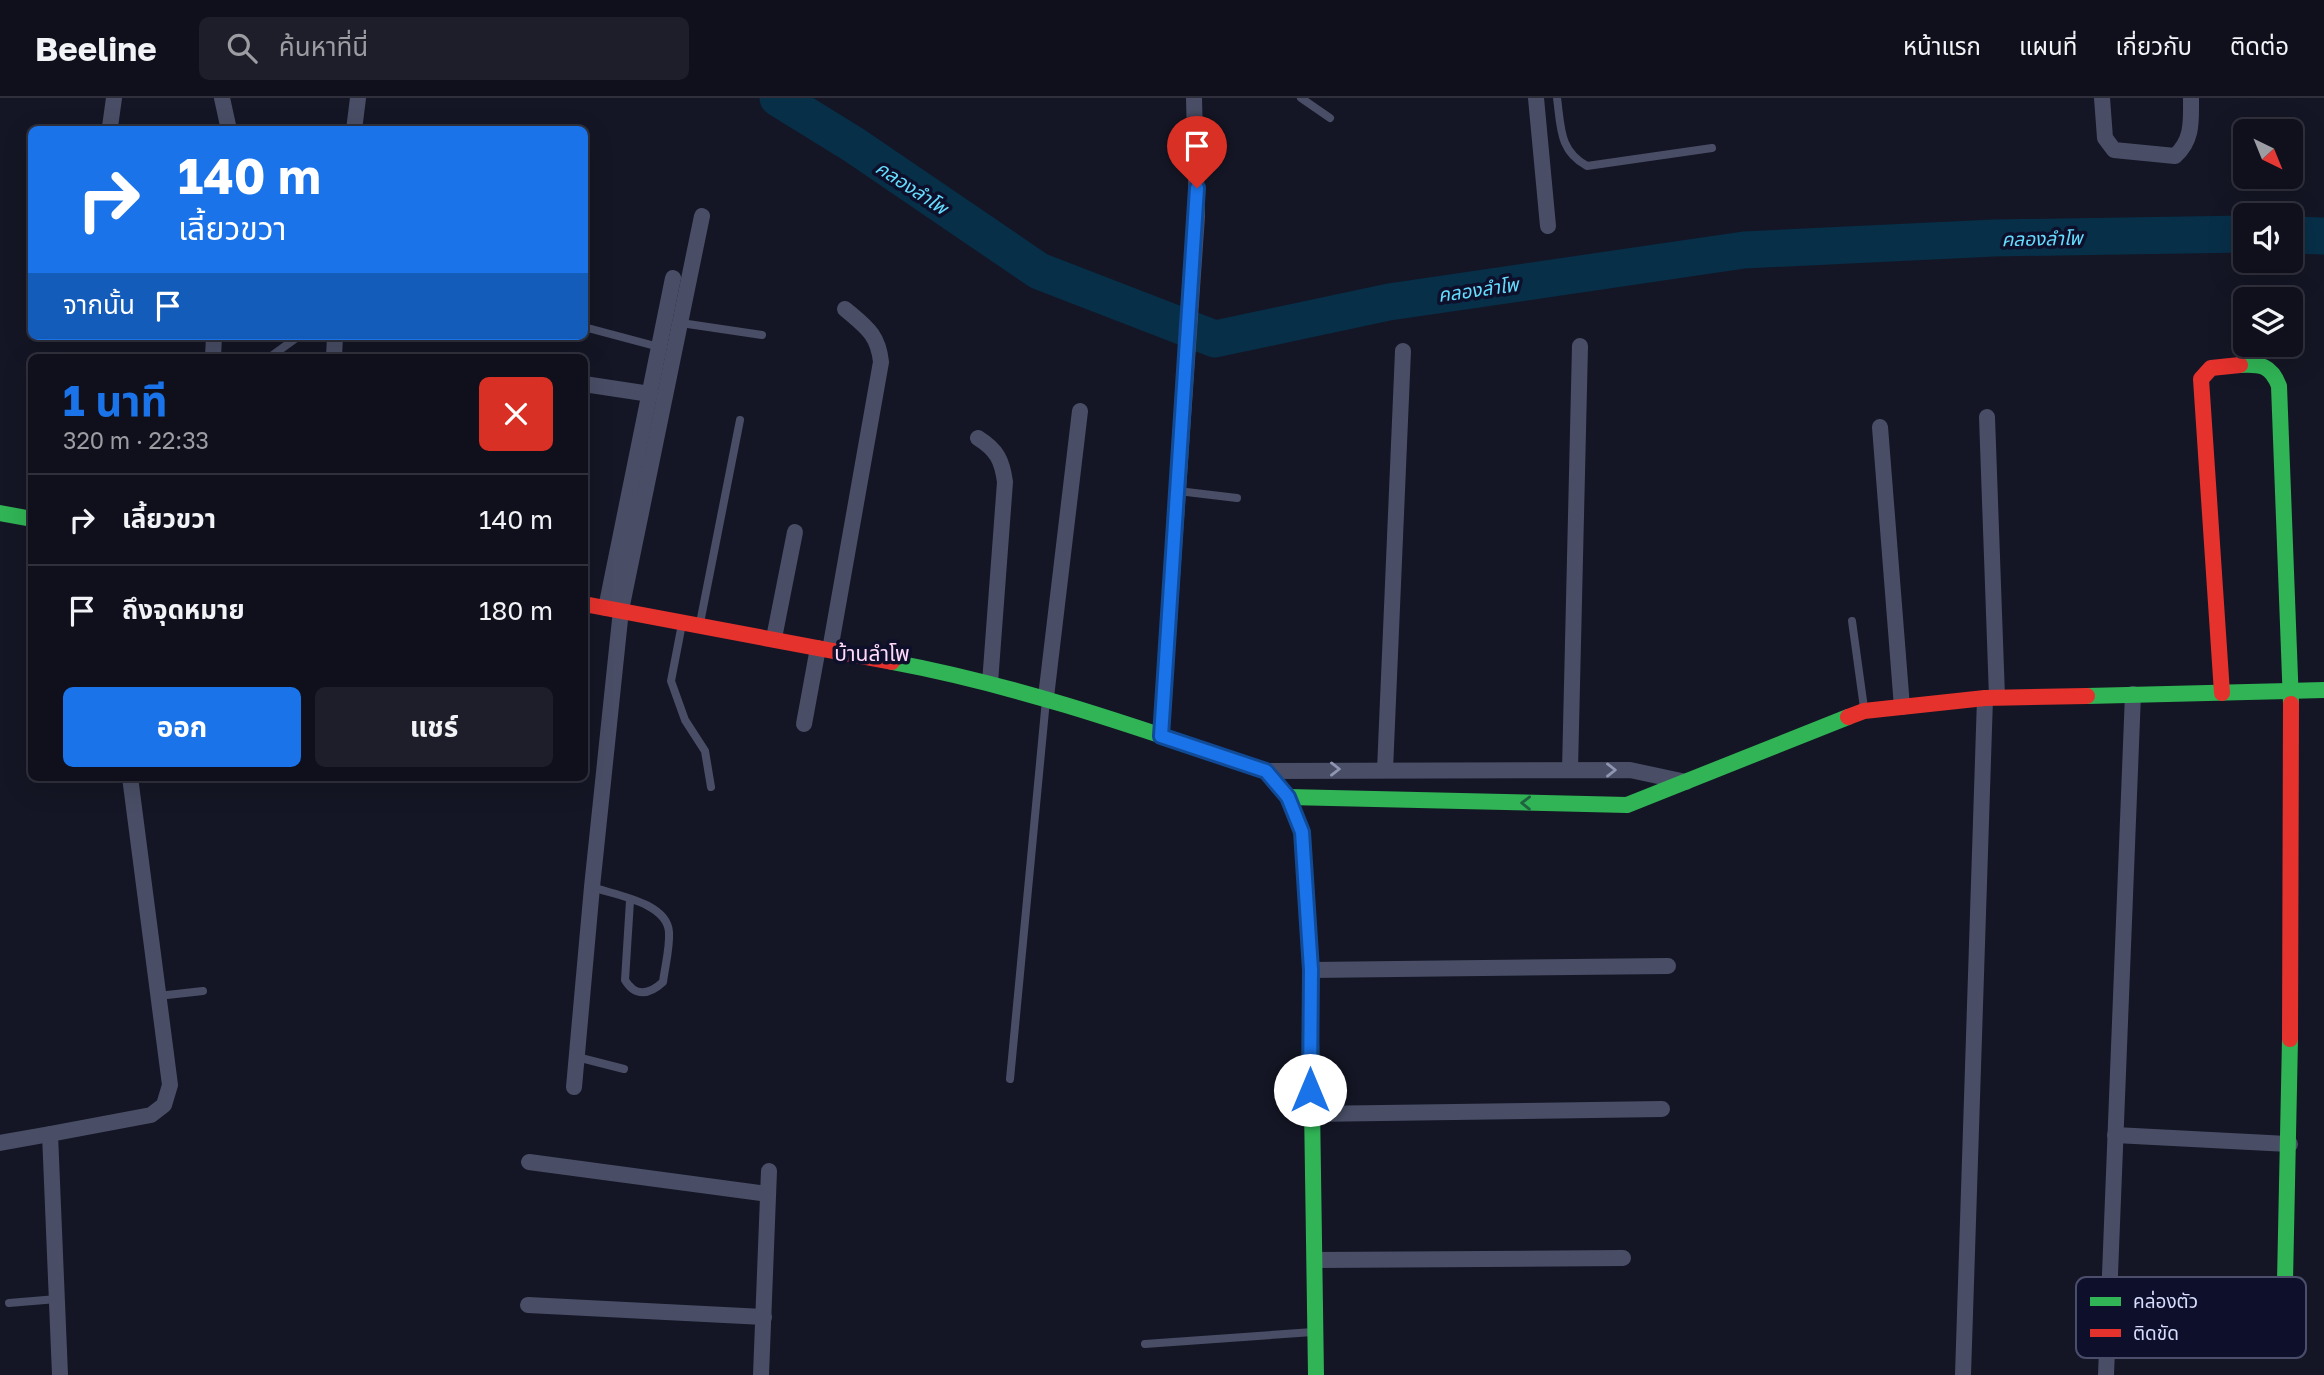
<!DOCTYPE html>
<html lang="th">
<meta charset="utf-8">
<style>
:root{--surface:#0f101c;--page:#1d1e29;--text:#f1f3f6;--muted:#9b9da3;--line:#2f303b;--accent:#1a73e8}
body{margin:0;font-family:"Golos Text","Noto Sans Thai",sans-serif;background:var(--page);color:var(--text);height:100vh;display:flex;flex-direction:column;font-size:26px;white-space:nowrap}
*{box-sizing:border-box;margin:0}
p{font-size:23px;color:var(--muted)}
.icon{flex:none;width:38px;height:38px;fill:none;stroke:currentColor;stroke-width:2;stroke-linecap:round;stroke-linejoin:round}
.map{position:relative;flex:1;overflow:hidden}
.drawer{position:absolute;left:28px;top:256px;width:560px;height:427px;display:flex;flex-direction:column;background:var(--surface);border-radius:10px;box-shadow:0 7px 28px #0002,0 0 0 2px var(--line)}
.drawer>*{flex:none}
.hud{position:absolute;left:28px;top:28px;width:560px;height:214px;border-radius:10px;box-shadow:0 7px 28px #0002,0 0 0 2px var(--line);background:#1a73e8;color:#fff;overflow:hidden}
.needle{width:46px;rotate:137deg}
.controls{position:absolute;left:2233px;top:21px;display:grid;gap:14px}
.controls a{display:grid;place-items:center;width:70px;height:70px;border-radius:10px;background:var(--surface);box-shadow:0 7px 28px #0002,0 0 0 2px var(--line);font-size:35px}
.pin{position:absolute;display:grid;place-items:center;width:60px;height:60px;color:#fff;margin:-72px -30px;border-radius:50% 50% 50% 0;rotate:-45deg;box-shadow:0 0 7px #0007}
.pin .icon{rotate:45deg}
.me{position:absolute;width:77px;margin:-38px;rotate:0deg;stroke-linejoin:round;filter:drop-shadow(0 0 5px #0008)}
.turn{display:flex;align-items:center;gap:24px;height:147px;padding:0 35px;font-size:32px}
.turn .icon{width:91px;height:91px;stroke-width:2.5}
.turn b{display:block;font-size:49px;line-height:60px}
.then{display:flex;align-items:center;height:66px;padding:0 35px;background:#0003;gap:14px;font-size:26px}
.round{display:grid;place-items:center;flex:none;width:74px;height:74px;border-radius:10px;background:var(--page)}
.overview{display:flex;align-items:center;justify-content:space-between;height:119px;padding:0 35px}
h1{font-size:42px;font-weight:700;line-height:52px;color:var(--accent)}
.cta{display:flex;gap:14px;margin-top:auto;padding:14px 35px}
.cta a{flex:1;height:80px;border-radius:10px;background:var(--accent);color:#fff;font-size:28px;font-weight:700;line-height:80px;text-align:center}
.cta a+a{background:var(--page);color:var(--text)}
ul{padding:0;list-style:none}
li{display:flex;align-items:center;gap:21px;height:91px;padding:0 35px;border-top:2px solid var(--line)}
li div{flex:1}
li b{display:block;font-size:26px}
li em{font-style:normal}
header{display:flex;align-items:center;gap:42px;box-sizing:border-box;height:98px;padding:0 35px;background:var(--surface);border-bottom:2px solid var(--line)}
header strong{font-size:33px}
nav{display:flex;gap:38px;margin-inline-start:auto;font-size:24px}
.search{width:490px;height:63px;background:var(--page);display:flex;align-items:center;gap:18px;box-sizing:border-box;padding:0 24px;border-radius:10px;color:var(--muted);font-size:26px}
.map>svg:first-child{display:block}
</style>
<header>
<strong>Beeline</strong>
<div class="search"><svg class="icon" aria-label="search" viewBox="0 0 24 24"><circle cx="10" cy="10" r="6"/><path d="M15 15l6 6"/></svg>ค้นหาที่นี่</div>
<nav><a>หน้าแรก</a><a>แผนที่</a><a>เกี่ยวกับ</a><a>ติดต่อ</a></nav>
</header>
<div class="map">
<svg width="2324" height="1277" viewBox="0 0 2324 1277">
<rect width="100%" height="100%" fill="#141625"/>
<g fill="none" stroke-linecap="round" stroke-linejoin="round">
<g stroke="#072f48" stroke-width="37">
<polyline points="778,0 854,47 1039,173 1215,241 1389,204 1744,152 1994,140 2245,136"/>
<polyline points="2291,137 2324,138"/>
</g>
<g stroke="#494e66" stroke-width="8">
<polyline points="1301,0 1330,20"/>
<path d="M1557,0C1561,29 1559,53 1587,68L1712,50"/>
<polyline points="681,225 762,237"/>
<polyline points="584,229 659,249"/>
<polyline points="270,259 299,238"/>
<polyline points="1178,393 1237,400"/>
<polyline points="1852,523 1864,610"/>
<polyline points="700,525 740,322"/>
<polyline points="682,526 671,583 685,622 705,653 711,689"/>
<path d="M592,789C614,797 667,804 669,834C670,850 665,868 663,884C649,897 635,899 625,882L630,803"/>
<polyline points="158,898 203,893"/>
<polyline points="577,959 624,971"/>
<polyline points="1010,981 1046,602"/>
<polyline points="9,1205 57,1201"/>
<polyline points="1145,1246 1313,1234"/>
</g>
<g stroke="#494e66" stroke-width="16">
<polyline points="222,0 229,32"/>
<polyline points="1536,0 1548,128"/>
<path d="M2102,0L2105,40L2114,52L2175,58C2193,42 2191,23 2191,0"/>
<polyline points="110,29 114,0"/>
<polyline points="354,32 358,0"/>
<polyline points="213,259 214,238"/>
<polyline points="334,259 335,238"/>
<polyline points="584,286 650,296"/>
<polyline points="1987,319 1997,599"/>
<polyline points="1880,329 1902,609"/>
<path d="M978,340C997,352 1002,362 1005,384L990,585"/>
<polyline points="606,510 673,180"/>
<polyline points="774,540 795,434"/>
<path d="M830,552L881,264C878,236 866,229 845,211"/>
<polyline points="1046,599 1080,313"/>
<polyline points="804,626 818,550"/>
<polyline points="1161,638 1197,118 1194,0"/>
<polyline points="1385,672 1403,253"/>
<polyline points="1570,672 1580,248"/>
<polyline points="1266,673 1630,672 1686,684"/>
<polyline points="1311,872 1668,868"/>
<polyline points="574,989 592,789 621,512 702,118"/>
<polyline points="1310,1016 1662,1011"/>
<polyline points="2115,1037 2290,1046"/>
<polyline points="0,1045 50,1036"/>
<polyline points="529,1064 768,1096"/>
<polyline points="1315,1162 1623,1160"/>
<polyline points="528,1207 764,1219"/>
<polyline points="60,1277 50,1036 151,1017 164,1007 170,987 130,679"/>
<polyline points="761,1277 769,1073"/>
<polyline points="1963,1277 1985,600"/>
<polyline points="2106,1277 2133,596"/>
</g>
<g stroke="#30b455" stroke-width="16">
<path d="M2240,267C2261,266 2271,267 2279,288L2291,606"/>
<polyline points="0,415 32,421"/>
<path d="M892,564C1021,588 1142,631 1266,673L1270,677"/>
<polyline points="2087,598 2324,592"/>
<polyline points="1288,699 1627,707 1848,619"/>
<polyline points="1311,941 1316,1277"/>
<polyline points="2284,1232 2290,941"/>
</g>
<g stroke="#e5322d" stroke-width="16">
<polyline points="584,506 892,564"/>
<polyline points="2222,595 2201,281 2211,270 2240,267"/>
<polyline points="1848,619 1864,613 1985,600 2087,598"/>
<polyline points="1270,677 1288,699 1302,734 1311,872 1311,941"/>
<polyline points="2290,941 2291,606"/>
</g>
</g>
<defs><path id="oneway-chevron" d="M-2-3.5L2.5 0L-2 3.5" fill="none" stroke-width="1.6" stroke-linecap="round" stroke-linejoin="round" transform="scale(1.75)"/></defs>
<g stroke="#9096b2">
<use href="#oneway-chevron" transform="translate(1335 671)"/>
<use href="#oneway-chevron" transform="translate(1611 672)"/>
</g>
<use stroke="#1f6240" href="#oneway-chevron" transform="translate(1526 705) rotate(-179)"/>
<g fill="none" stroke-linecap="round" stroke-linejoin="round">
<g stroke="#114b97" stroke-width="18">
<polyline id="route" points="1197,90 1161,638 1266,673 1288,699 1302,734 1311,872 1310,992"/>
</g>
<use href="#route" stroke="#1a73e8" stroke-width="12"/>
</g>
<g text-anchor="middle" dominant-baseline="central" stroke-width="7" stroke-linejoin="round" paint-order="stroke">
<g font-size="19" font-style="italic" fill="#6df" stroke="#0e102b">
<text transform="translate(912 89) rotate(33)">คลองลำโพ</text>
<text transform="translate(2042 140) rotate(-1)">คลองลำโพ</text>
<text transform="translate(1478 191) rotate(-8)">คลองลำโพ</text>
</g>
<g font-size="21" fill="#ffdafa" stroke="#0e102b">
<text x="872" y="555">บ้านลำโพ</text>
</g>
</g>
<rect x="2076" y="1179" width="230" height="81" rx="10" fill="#0e102b" stroke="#4b4e6b" stroke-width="2"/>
<rect x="2090" y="1199" width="31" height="9" fill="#30b455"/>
<rect x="2090" y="1231" width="31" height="8" fill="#e5322d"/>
<g font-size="19" fill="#d8ddff">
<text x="2133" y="1210">คล่องตัว</text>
<text x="2133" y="1242">ติดขัด</text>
</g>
</svg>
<div class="controls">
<a><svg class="needle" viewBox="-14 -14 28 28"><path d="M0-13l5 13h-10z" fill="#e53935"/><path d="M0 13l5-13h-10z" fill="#9b9da3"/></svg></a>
<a><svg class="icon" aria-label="sound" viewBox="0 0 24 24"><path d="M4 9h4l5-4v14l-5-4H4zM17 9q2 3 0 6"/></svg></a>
<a><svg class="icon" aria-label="layers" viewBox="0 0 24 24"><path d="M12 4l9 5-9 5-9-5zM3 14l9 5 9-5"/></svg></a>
</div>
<div class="pin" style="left:1197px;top:90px;background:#d93025"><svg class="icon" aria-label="arrive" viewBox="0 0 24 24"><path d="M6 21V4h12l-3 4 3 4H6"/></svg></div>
<svg class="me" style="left:1310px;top:992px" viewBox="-20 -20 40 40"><circle r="19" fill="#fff"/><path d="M0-13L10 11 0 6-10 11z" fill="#1a73e8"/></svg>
<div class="hud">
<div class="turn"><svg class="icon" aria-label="right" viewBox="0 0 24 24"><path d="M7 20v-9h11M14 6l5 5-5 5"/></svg><div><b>140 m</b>เลี้ยวขวา</div></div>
<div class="then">จากนั้น<svg class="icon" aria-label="arrive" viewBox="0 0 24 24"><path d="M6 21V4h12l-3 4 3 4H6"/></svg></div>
</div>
<section class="drawer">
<div class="overview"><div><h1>1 นาที</h1><p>320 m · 22:33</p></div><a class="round" style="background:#d93025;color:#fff"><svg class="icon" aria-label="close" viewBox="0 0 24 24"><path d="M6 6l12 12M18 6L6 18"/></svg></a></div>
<ul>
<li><svg class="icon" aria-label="right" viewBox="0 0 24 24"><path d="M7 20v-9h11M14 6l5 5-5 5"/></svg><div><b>เลี้ยวขวา</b></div><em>140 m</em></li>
<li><svg class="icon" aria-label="arrive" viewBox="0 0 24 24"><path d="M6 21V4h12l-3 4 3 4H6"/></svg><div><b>ถึงจุดหมาย</b></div><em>180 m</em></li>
</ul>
<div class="cta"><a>ออก</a><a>แชร์</a></div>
</section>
</div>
